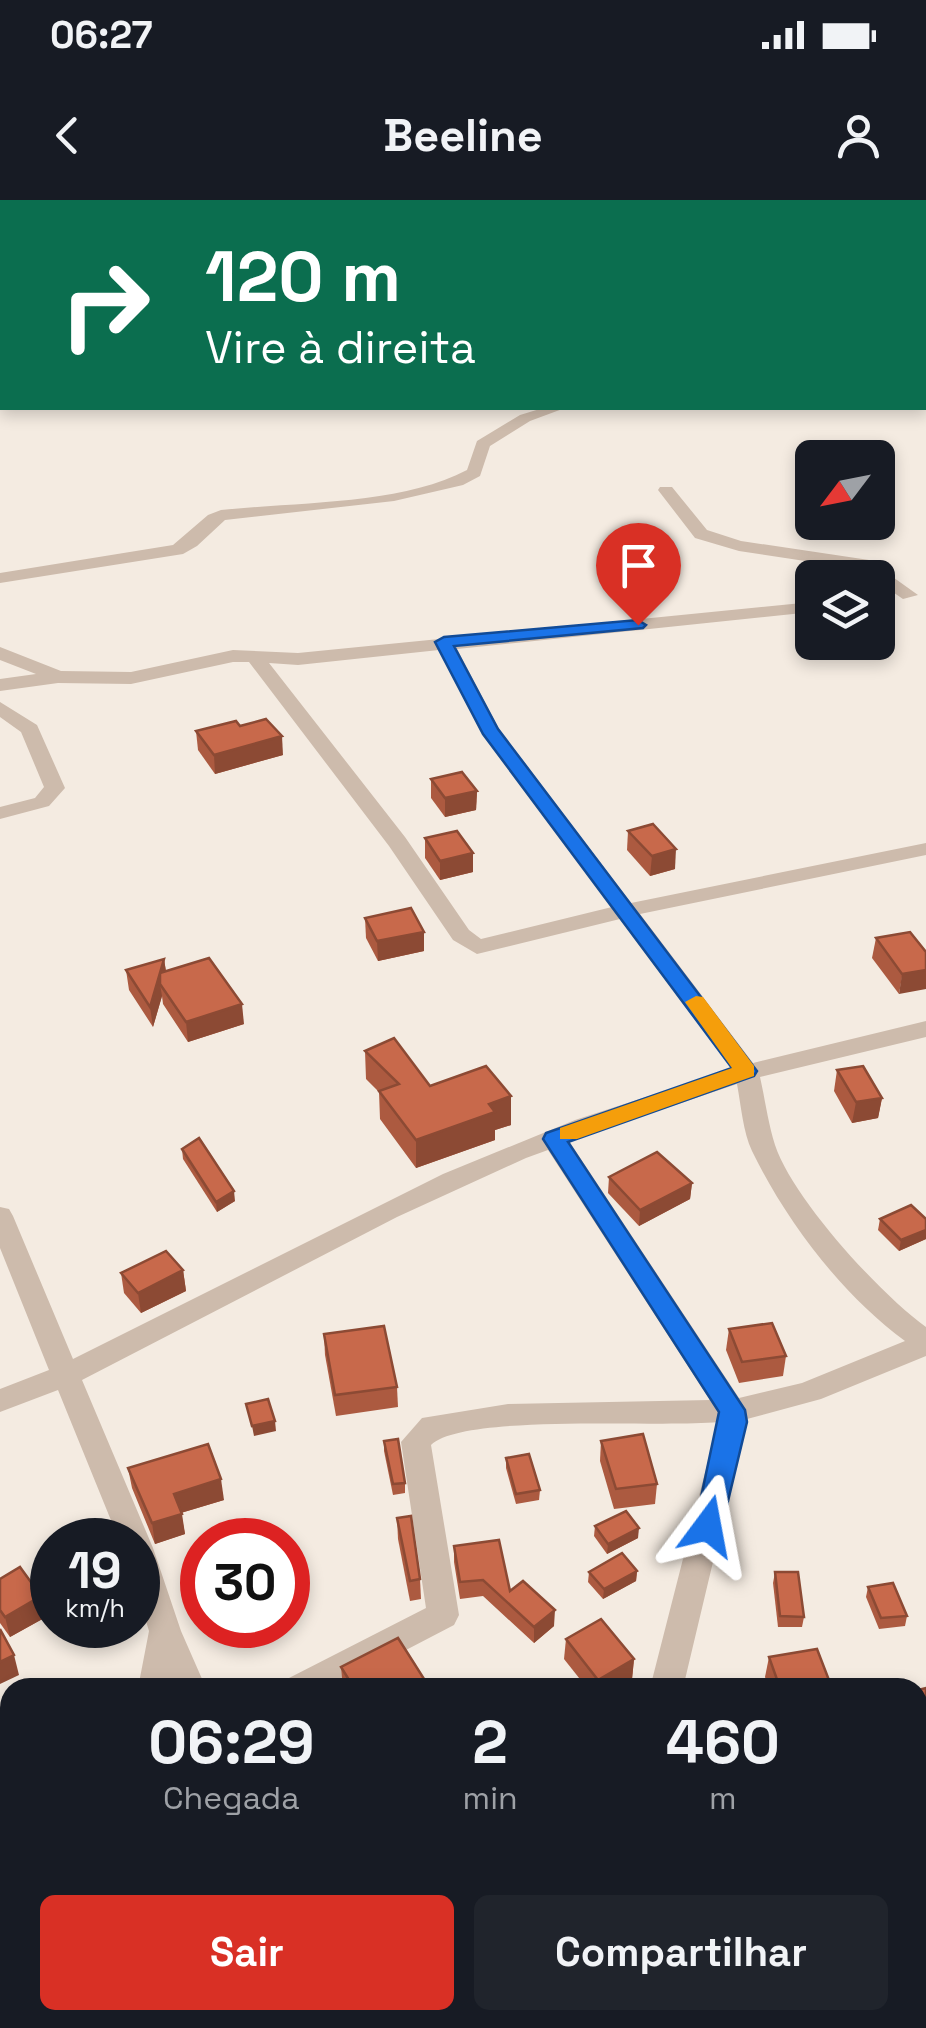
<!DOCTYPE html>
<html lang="pt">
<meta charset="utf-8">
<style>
:root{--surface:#171b24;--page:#20242c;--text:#f1f3f6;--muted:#9ea1a6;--accent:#d93025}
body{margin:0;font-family:"Space Grotesk",sans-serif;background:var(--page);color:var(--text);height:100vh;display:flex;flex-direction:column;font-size:38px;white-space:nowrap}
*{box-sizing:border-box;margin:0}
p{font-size:32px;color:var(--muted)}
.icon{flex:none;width:55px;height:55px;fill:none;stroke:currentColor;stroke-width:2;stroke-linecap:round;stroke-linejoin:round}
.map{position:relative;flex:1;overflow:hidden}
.side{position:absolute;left:0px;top:1478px;width:928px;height:352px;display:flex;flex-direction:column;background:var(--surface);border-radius:30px 30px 0 0;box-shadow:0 5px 15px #0003}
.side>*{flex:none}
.hud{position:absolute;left:0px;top:0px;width:928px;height:210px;box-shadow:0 5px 15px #0003;background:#0b6e4f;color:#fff;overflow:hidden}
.needle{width:65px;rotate:238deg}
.buttons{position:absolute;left:795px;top:240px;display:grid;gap:20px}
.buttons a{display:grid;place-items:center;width:100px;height:100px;border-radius:15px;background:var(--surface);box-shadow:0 5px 15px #0003;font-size:50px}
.speed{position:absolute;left:30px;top:1318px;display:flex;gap:20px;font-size:50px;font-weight:700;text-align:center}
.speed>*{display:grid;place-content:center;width:130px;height:130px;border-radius:50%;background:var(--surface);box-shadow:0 5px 15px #0003;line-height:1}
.speed small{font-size:25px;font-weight:400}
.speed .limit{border:15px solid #d22;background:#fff;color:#111}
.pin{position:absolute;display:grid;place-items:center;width:85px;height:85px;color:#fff;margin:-102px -42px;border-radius:50% 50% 50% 0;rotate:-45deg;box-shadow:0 0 10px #0007}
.pin .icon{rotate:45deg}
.me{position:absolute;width:110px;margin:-55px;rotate:13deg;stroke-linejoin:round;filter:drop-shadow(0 0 8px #0008)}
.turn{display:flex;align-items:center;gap:35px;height:210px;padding:0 40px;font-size:45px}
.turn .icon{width:130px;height:130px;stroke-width:2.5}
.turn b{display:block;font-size:70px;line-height:85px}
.eta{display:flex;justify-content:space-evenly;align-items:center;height:170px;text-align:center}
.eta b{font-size:60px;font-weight:800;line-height:70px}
.cta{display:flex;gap:20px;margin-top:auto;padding:20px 40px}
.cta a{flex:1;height:115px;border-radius:15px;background:var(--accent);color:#fff;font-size:40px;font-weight:800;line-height:115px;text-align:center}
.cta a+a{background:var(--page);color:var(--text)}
.status{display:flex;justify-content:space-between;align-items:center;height:70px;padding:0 50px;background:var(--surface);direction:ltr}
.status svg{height:28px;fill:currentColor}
header{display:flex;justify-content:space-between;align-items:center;height:130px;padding:0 40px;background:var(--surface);font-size:45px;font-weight:800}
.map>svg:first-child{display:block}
</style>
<div class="status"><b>06:27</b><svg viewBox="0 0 49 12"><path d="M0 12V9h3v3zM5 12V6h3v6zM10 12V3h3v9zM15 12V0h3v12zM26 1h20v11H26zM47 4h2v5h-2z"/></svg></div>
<header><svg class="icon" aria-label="back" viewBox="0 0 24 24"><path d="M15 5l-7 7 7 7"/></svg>Beeline<svg class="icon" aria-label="person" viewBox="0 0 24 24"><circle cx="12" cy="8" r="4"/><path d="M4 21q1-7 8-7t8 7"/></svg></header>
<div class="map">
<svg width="926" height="1828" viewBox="0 0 926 1828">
<rect width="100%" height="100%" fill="#f4ebe1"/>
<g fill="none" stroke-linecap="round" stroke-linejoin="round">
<g fill="#cdbbac" fill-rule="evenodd">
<rect x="925" y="100" width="1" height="8"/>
<rect x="925" y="154" width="1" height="9"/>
<path d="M543,208H565L530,221L490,246L480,276L463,285L394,301L225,320L197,346L183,354L0,383V373L173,345L208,315L221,310C295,302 401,305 467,270L477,241L520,215Z"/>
<polygon points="660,287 672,287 707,330 741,341 869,360 918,395 903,399 878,382 878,378 858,369 739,351 695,338 658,290"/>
<path d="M812,402V412L457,449L499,529L631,703L926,643V655L640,714L753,863L926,821V837L760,877C765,899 768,923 775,945C793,999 880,1094 926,1127V1156L821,1199L747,1219L683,1488H650L718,1222C663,1228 463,1213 431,1245L459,1415L454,1425L333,1488H285L289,1478L426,1408L401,1242L422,1218L508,1204L710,1200L548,950L526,958L397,1017L82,1180L153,1348L181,1431L206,1488H173L171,1483V1488H138L149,1431L138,1395V1340H119L58,1190L0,1212V1189L49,1170L0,1048V1007L9,1009L13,1016L73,1159L443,974L575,920L732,869L620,719L477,754L453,740L389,646L249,462H233L131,484L58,483L0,491V479L36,474L0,460V447L61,471L131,472L233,450L298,453ZM439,450L480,530L612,707L481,739L469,730L405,637L269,463L298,465ZM737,884C741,905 743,932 752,951C786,1021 842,1095 905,1141L802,1183L739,1198L569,941Z"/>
<polygon points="0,502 37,525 65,588 49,606 0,619 0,607 35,598 44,587 21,532 0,517"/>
<polygon points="926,1666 926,1700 918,1701 918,1667"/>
<polygon points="113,1820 180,1820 176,1828 109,1828"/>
</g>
</g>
<g fill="#ac5a40">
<polygon points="240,526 283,555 215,574 198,550 196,531"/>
<polygon points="431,579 477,591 476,610 445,617 431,598"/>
<polygon points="628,631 675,669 650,676 627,650"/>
<polygon points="425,638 473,653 473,672 440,680 425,658"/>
<polygon points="365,718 424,732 424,751 378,761 366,738"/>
<polygon points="910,732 899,794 872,758 876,738"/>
<polygon points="164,759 166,771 244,824 188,842 163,804 162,796 153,827 129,790 126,770"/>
<polygon points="365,851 430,886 511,896 511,925 495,930 495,940 416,968 380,919 379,892 366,879"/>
<polygon points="837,870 882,898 878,918 852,923 834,891"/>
<polygon points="182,949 235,1001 217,1012 183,959"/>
<polygon points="609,977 692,983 690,999 639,1026 608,993"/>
<polygon points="880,1019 926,1019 926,1039 899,1051 878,1030"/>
<polygon points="183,1070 186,1091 141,1113 124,1093 121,1073"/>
<polygon points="729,1129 786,1156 783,1176 739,1183 726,1150"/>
<polygon points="324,1134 397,1187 398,1207 336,1216 325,1155"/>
<polygon points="384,1241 405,1283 405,1293 393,1295 384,1251"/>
<polygon points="601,1241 657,1284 655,1304 614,1309 600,1261"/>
<polygon points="506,1258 540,1290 539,1300 516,1304 506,1268"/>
<polygon points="128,1268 224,1300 181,1313 185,1334 155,1344 132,1288"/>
<polygon points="397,1318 420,1379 421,1399 410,1401 398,1339"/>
<polygon points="595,1326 638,1338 607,1354 594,1336"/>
<polygon points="454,1346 510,1391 554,1426 534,1443 483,1396 460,1399 454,1362"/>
<polygon points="637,1371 636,1381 603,1399 588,1382 589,1372"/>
<polygon points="775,1372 804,1417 802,1427 778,1427 773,1383"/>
<polygon points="0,1379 41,1396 46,1417 10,1437 0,1423"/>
<polygon points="868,1387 907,1416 905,1426 879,1429 866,1397"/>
<polygon points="566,1439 634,1459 632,1479 618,1488 587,1488 564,1459"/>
<polygon points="769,1457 832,1488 769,1488 765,1477"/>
<polygon points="341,1467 426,1488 343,1488"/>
<polygon points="926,1488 926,1634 921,1635 918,1625 918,1556 924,1554 918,1542 918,1490"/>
<polygon points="10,1594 10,1640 0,1642 0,1596"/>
<polygon points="10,1691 10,1820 54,1821 0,1827 0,1692"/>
</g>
<g fill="#8c4a34">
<polygon points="282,536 283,555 215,574 214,555"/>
<polygon points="477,591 476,610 445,617 445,598"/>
<polygon points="676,649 675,669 650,676 652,656"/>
<polygon points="473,653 473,672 440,680 440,661"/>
<polygon points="424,732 424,751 378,761 377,741"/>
<polygon points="164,759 167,779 160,784 162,796 153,827 150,807"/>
<polygon points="926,770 926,789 899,794 902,774"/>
<polygon points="242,804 244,824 188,842 186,822"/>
<polygon points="511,896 511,925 495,930 495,940 416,968 416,940 489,904"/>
<polygon points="882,898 878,918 852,923 856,902"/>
<polygon points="692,983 690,999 639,1026 640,1010"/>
<polygon points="234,991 235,1001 217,1012 216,1002"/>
<polygon points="926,1030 926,1039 899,1051 901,1040"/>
<polygon points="183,1070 186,1091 141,1113 138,1093"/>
<polygon points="275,1221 276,1231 254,1236 252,1226"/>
<polygon points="221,1279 224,1300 177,1314 174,1294"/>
<polygon points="182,1314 185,1334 155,1344 152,1323"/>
<polygon points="639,1328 638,1338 607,1354 608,1344"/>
<polygon points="637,1371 636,1381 603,1399 604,1389"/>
<polygon points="41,1396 46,1417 10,1437 5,1417"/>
<polygon points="555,1410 554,1426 534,1443 534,1427"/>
<polygon points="14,1455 19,1475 0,1484 0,1462"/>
<polygon points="634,1459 632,1479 618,1488 597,1488 598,1480"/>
</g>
<g fill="#c8694b" stroke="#8c4a34" stroke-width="2.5">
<polygon points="266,519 282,536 214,555 196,531 236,521 240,526"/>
<polygon points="462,572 477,591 445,598 431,579"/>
<polygon points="653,624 676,649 652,656 628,631"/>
<polygon points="457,631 473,653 440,661 425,638"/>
<polygon points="411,708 424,732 377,741 365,718"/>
<polygon points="910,732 926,752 926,770 902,774 876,738"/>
<polygon points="209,758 242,804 186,822 160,784 160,773"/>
<polygon points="164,759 150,807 126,770"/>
<polygon points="394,838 430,886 486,866 511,896 489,904 495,912 416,940 379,891 399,884 365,851"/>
<polygon points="863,866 882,898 856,902 837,870"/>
<polygon points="199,938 234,991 216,1002 182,949"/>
<polygon points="657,952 692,983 640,1010 609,977"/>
<polygon points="911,1005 926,1019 926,1030 901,1040 880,1019"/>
<polygon points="166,1051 183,1070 138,1093 121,1073"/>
<polygon points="772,1123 786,1156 742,1162 729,1129"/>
<polygon points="384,1126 397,1187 335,1195 324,1134"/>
<polygon points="268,1199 275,1221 252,1226 246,1204"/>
<polygon points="643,1234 657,1284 616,1289 601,1241"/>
<polygon points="398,1239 405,1283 393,1284 384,1241"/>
<polygon points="208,1244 221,1279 174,1294 182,1314 152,1323 128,1268"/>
<polygon points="529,1254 540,1290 516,1294 506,1258"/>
<polygon points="626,1311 639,1328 608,1344 595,1326"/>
<polygon points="411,1316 420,1379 410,1381 397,1318"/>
<polygon points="499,1340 510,1391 523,1381 555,1410 534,1427 483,1380 460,1382 454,1346"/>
<polygon points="622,1353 637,1371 604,1389 589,1372"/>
<polygon points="20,1367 41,1396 5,1417 0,1410 0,1379"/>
<polygon points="775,1372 798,1372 804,1417 780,1416"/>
<polygon points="893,1383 907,1416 881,1418 868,1387"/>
<polygon points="601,1419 634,1459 598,1480 566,1439"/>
<polygon points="0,1429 14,1455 0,1462"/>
<polygon points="398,1438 426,1482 416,1488 354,1488 341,1467"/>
<polygon points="817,1449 832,1488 780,1488 769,1457"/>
<polygon points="926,1488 926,1528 918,1512 918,1490"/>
<polygon points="926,1554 926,1613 918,1592 918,1556"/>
<polygon points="10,1594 10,1616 0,1618 0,1596"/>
<polygon points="10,1691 10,1803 0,1804 0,1692"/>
<polygon points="273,1822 275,1828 252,1828"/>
</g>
<polygon fill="#1a73e8" stroke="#114b97" stroke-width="2.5" points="638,420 646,425 643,428 454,446 498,529 757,871 754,876 568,942 745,1210 747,1222 722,1326 718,1335 699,1335 695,1326 719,1212 543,939 546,933 732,868 483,534 435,442 444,437"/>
<polygon fill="#f59e0b" points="696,796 703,797 754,866 754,876 577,939 560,939 560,928 732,868 685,802"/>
</svg>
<div class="buttons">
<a><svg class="needle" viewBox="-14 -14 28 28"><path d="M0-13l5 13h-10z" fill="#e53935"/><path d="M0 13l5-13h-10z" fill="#9ea1a6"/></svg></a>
<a><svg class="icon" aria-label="layers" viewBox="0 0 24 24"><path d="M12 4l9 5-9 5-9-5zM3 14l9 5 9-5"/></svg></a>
</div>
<div class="speed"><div>19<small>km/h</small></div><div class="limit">30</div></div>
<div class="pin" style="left:638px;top:425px;background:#d93025"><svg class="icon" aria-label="arrive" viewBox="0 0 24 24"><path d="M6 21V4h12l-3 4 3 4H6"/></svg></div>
<svg class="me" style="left:708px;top:1326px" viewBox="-20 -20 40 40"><path d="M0-17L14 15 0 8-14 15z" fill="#1a73e8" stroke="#fff" stroke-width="4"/></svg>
<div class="hud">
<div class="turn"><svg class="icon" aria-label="right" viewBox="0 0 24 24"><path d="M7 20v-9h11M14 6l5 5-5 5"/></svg><div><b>120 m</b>Vire à direita</div></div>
</div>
<section class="side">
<div class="eta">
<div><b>06:29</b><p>Chegada</p></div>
<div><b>2</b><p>min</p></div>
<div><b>460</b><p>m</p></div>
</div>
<div class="cta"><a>Sair</a><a>Compartilhar</a></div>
</section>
</div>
